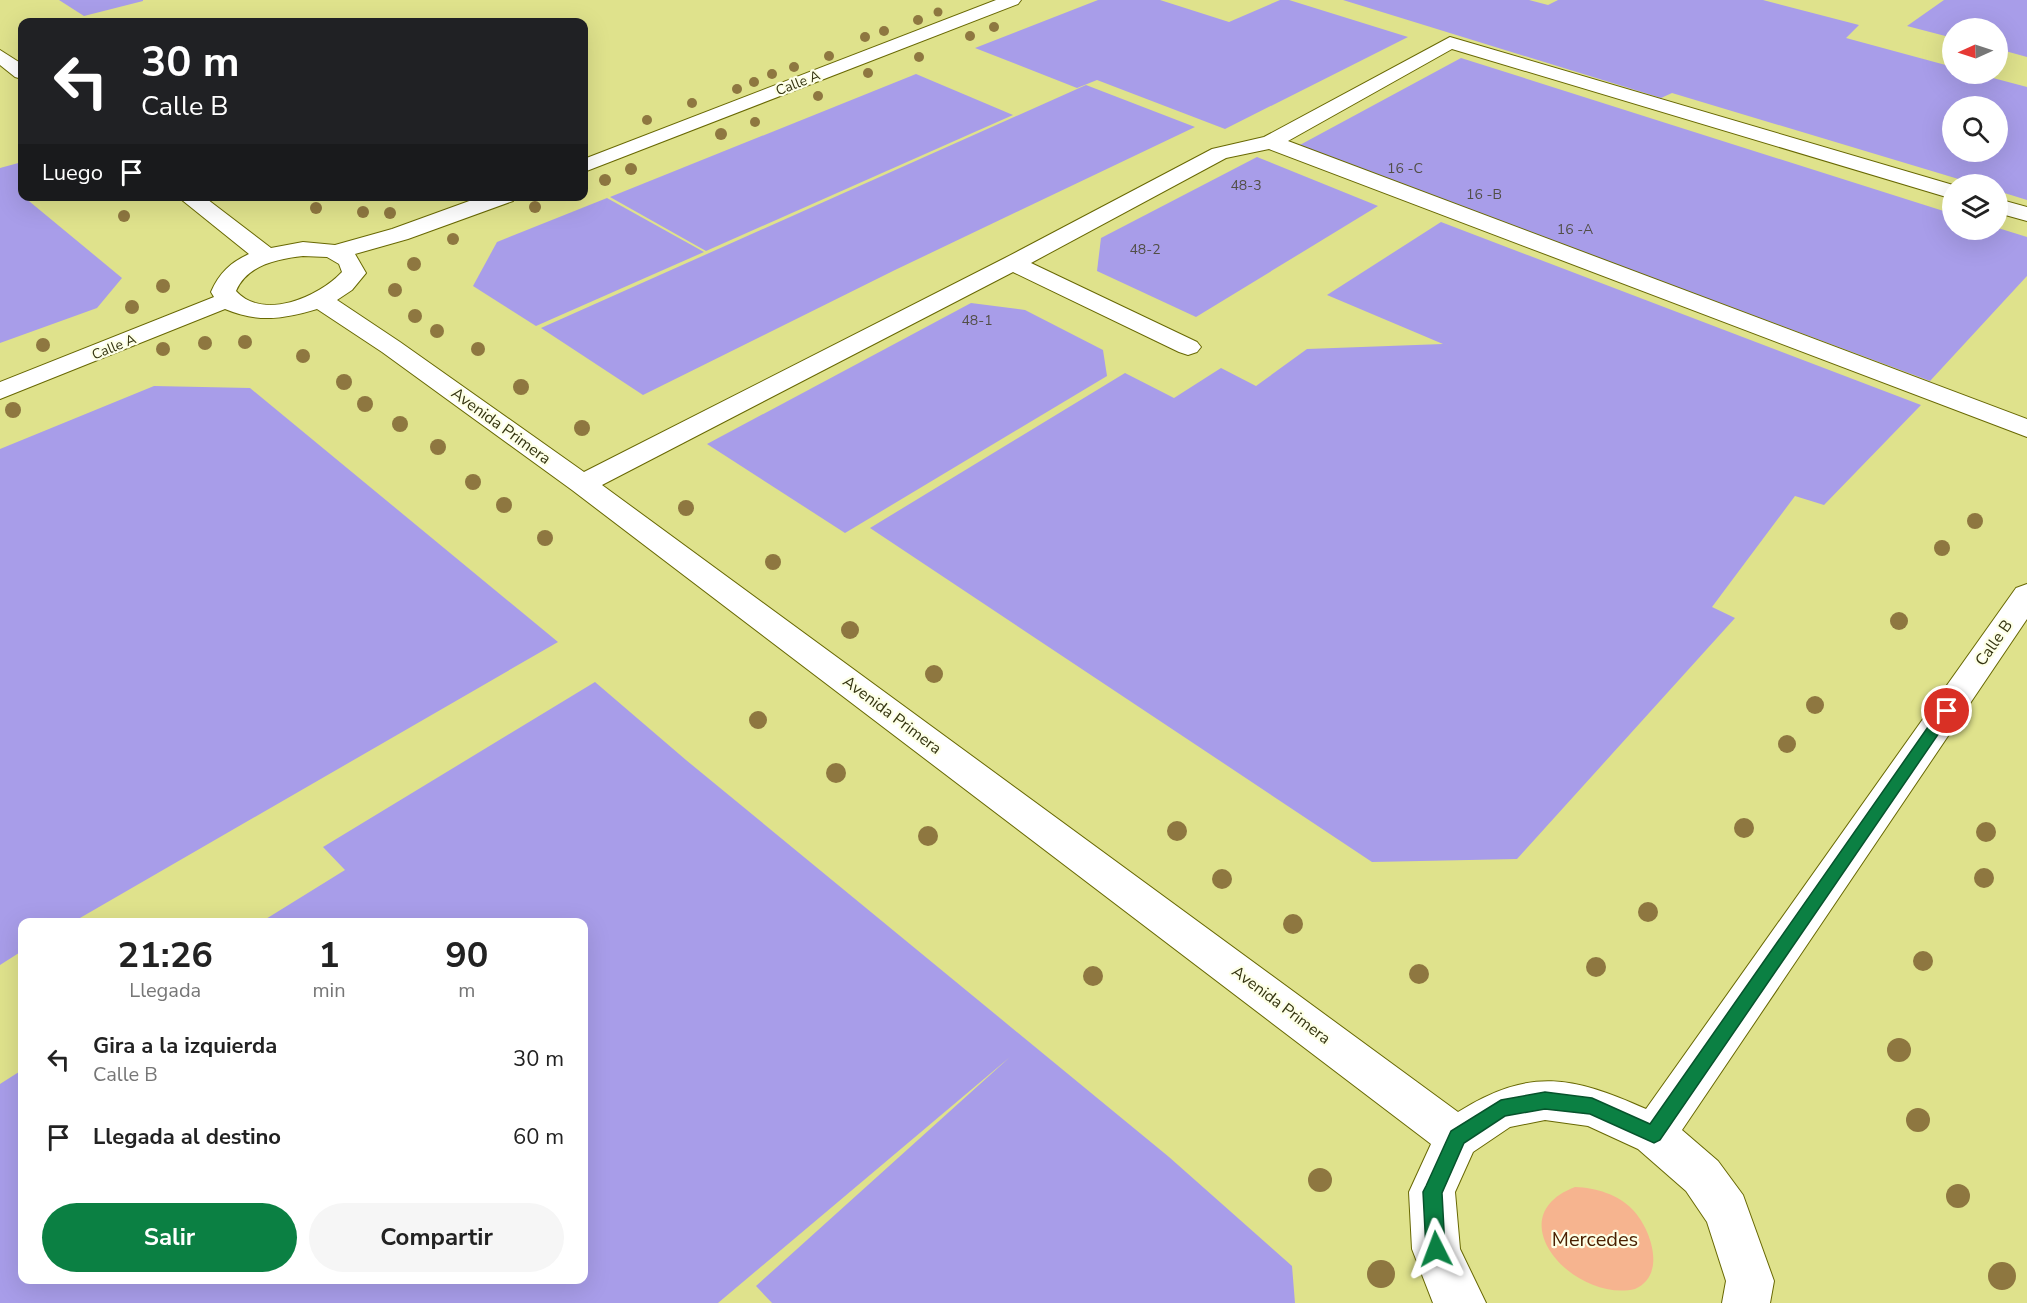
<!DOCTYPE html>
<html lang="es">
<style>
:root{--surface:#fff;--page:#f6f6f6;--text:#222;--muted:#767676;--accent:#0b8043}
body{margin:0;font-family:"Nunito Sans",sans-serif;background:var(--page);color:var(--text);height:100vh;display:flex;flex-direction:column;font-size:22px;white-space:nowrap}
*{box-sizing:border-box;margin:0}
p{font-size:20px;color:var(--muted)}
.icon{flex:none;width:33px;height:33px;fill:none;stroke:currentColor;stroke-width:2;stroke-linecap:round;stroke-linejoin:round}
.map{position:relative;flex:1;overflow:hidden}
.drawer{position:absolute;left:18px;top:918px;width:570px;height:366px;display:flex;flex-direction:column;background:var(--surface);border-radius:12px;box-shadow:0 6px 24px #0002}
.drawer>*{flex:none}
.hud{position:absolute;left:18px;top:18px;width:570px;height:183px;border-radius:12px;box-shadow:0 6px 24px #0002;background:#202124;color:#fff;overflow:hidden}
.needle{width:39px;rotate:267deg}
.fabs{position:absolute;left:1942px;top:18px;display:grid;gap:12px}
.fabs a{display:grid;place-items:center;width:66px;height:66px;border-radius:50%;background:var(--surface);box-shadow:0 6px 24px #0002;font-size:30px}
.pin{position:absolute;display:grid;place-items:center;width:51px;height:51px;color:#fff;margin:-26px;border:3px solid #fff;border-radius:50%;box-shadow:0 2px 6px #0007}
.me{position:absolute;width:66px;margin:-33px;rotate:357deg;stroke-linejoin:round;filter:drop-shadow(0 0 4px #0008)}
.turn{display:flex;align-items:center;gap:21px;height:126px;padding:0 24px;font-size:27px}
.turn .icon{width:78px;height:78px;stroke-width:2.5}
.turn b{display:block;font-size:42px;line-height:51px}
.then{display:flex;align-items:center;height:57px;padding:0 24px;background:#0003;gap:12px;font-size:22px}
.eta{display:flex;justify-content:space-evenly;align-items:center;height:102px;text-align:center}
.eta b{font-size:36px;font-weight:700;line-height:42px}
.primary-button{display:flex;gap:12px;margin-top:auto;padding:12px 24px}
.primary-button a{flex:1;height:69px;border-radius:36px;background:var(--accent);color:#fff;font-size:24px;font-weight:700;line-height:69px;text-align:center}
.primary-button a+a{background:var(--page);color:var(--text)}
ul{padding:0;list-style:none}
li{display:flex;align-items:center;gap:18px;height:78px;padding:0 24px}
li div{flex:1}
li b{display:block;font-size:22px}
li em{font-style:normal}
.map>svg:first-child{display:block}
</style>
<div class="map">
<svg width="2027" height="1303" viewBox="0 0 2027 1303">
<rect width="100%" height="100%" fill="#dfe28c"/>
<path fill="#f6b48f" d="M1575,1187C1596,1188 1618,1194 1633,1210C1651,1229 1667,1275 1635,1289C1574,1303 1496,1217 1575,1187Z"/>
<g fill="#a89de9" fill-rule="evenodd">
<polygon points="59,0 143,0 143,1 84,16"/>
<polygon points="1098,0 1160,0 1229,22 1280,0 1289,0 1408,37 1225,129 1097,80 1077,88 975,48"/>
<path d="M1343,0H1529L1548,5L1558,0H1763L1859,25L1846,38L1953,67V74H1978L2027,87V200L1998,191V184H1975L1672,93L1661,98ZM1953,106H1998V152H1953Z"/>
<polygon points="1944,0 2027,0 2027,57 1998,49 1998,28 1953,28 1953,38 1907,26"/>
<polygon points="1461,58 1953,214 1953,230 1998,228 2027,237 2027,276 1930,381 1298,146"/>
<polygon points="916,74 1013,115 706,251 610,197"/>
<polygon points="1086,85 1195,127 895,270 643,395 541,328"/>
<polygon points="1257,157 1378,206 1196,317 1097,271 1101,238"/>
<polygon points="22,162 22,190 18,192 122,278 97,308 0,343 0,168"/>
<polygon points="607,198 704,252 536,326 473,286 497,242"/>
<polygon points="1441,222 1921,405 1824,505 1795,496 1712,607 1735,618 1517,859 1372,862 870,528 1125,373 1174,398 1221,368 1256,386 1307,349 1443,344 1327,295"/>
<polygon points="971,303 1025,310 1103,350 1107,376 845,533 707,444"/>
<polygon points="154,386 250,388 558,642 73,922 22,922 22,951 0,965 0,449"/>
<polygon points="595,682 686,760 1169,1157 1292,1266 1295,1303 772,1303 756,1286 1010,1057 718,1303 0,1303 0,1084 22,1070 22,1280 584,1280 584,922 261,922 345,870 323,847"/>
</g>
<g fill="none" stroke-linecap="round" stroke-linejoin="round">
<g stroke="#686803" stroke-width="2">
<g id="minor">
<polygon points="996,0 1021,0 1018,4 584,172 584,159"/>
<path d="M1450,37L1953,185V199L1452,49L1288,141L2027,419V437L1269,149L1226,158L1031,263L1197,342L1201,347L1197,352L1188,355L1179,352L1013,272L602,485L1458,1112C1530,1067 1572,1076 1646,1109L2016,588L2027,584V619L1682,1130L1718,1161L1743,1195L1774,1281L1770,1303H1722L1726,1281L1707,1222L1686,1191L1638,1149L1588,1126L1545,1120L1510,1127L1473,1152L1455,1192L1460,1249L1486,1303H1433L1412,1249L1409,1192L1431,1144L572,490L382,352L317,309C284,319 258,323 225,309L0,399V382L214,297L211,292C219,273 231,262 249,254L177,196H203L271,248L303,242L335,245L392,229L483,196H516L513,201L408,239L355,254L366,273L352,290L337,300L400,342L584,472L1005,258L1212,149L1264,137ZM303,256L327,257L339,264L342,272C319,297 263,321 236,291C247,265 277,259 303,256Z"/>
<polygon points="0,50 22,64 22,79 15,77 0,65"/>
<polygon points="1998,199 2027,207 2027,221 1998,213"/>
</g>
</g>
<use href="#minor" fill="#fff" fill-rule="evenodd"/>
</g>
<g fill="#8e7740">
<circle cx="938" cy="12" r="4.5"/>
<circle cx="918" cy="20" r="5"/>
<circle cx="994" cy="27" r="5"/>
<circle cx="884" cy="31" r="5"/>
<circle cx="970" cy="36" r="5"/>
<circle cx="865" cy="37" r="5"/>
<circle cx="829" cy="56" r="5"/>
<circle cx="919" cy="57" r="5"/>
<circle cx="794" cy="67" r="5"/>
<circle cx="868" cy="73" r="5"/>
<circle cx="772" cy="74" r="5"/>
<circle cx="754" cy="82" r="5"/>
<circle cx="737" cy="89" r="5"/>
<circle cx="818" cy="96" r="5"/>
<circle cx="692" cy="103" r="5"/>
<circle cx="647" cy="120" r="5"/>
<circle cx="755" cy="122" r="5"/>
<circle cx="721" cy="134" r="6"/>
<circle cx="631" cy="169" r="6"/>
<circle cx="605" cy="180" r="6"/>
<circle cx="535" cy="207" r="6"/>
<circle cx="316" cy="208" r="6"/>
<circle cx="363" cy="212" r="6"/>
<circle cx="390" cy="213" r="6"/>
<circle cx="124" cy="216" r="6"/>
<circle cx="453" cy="239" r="6"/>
<circle cx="414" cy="264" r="7"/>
<circle cx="163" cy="286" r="7"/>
<circle cx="395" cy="290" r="7"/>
<circle cx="132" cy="307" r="7"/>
<circle cx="415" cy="316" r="7"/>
<circle cx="437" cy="331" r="7"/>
<circle cx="245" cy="342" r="7"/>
<circle cx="205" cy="343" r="7"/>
<circle cx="43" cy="345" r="7"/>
<circle cx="163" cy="349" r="7"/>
<circle cx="478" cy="349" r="7"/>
<circle cx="303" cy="356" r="7"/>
<circle cx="344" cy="382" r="8"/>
<circle cx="521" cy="387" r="8"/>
<circle cx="365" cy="404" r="8"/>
<circle cx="13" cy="410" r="8"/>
<circle cx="400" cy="424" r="8"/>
<circle cx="582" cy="428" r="8"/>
<circle cx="438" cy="447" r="8"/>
<circle cx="473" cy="482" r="8"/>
<circle cx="504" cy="505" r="8"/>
<circle cx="686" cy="508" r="8"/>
<circle cx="1975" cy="521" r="8"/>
<circle cx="545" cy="538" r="8"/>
<circle cx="1942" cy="548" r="8"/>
<circle cx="773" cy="562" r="8"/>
<circle cx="1899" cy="621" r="9"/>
<circle cx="850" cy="630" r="9"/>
<circle cx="934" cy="674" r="9"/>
<circle cx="1815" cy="705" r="9"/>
<circle cx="758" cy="720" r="9"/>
<circle cx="1787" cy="744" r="9"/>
<circle cx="836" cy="773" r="10"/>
<circle cx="1744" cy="828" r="10"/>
<circle cx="1177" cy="831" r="10"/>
<circle cx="1986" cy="832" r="10"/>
<circle cx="928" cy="836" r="10"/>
<circle cx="1984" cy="878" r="10"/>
<circle cx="1222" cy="879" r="10"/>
<circle cx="1648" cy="912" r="10"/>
<circle cx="1293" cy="924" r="10"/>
<circle cx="1923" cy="961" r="10"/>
<circle cx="1596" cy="967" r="10"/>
<circle cx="1419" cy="974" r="10"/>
<circle cx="1093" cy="976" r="10"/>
<circle cx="1899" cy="1050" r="12"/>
<circle cx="1918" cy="1120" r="12"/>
<circle cx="1320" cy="1180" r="12"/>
<circle cx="1958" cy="1196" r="12"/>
<circle cx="1381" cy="1274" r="14"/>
<circle cx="2002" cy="1276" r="14"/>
</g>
<polygon fill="#0b8043" stroke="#07532c" stroke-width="1.5" points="1947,706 1952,707 1952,714 1660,1140 1654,1143 1590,1114 1545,1109 1505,1116 1464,1143 1442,1193 1445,1249 1443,1255 1436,1258 1429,1255 1426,1249 1423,1192 1426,1186 1451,1131 1501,1100 1545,1092 1592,1098 1650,1124 1942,707"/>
<g text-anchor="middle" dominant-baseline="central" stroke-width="4.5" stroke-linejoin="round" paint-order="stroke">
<g font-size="14" fill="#343410" stroke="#fdffe6">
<text transform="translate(798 83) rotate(-21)">Calle A</text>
<text transform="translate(114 347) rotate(-22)">Calle A</text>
</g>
<g font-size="14" fill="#514e46">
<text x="1405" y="168">16 -C</text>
<text x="1246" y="185">48-3</text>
<text x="1484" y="194">16 -B</text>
<text x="1575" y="229">16 -A</text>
<text x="1145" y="249">48-2</text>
<text x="977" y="320">48-1</text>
</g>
<g font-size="16" fill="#343410" stroke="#fdffe6">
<text transform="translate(501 426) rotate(36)">Avenida Primera</text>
<text transform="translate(1994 643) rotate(-55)">Calle B</text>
<text transform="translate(892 715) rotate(37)">Avenida Primera</text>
<text transform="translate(1281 1005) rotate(37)">Avenida Primera</text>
</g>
<g font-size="20" fill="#4b2002" stroke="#fdffe6">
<text x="1595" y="1239">Mercedes</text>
</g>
</g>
</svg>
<div class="fabs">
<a><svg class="needle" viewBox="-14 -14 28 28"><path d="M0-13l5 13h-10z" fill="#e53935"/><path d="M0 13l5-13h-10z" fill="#767676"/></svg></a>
<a><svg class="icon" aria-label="search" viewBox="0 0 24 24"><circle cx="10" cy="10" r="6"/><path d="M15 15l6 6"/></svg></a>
<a><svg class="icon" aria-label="layers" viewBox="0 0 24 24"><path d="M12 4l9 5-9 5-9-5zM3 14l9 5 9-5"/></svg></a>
</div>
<div class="pin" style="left:1947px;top:711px;background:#d93025"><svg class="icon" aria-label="arrive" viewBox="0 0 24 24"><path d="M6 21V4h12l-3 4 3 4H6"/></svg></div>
<svg class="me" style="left:1436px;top:1249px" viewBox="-20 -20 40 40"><path d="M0-17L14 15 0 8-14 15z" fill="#0b8043" stroke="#fff" stroke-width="4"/></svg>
<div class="hud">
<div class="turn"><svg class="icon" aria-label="left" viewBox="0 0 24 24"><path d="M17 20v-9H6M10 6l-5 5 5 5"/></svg><div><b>30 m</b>Calle B</div></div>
<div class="then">Luego<svg class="icon" aria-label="arrive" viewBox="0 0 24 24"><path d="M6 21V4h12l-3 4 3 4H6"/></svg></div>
</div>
<section class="drawer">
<div class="eta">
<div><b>21:26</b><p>Llegada</p></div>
<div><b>1</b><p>min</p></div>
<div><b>90</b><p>m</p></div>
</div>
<ul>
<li><svg class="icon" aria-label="left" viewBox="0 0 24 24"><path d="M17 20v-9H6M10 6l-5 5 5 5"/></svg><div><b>Gira a la izquierda</b><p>Calle B</p></div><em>30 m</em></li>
<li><svg class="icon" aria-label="arrive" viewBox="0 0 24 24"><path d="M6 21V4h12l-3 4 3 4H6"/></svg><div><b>Llegada al destino</b></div><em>60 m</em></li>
</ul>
<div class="primary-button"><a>Salir</a><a>Compartir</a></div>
</section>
</div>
